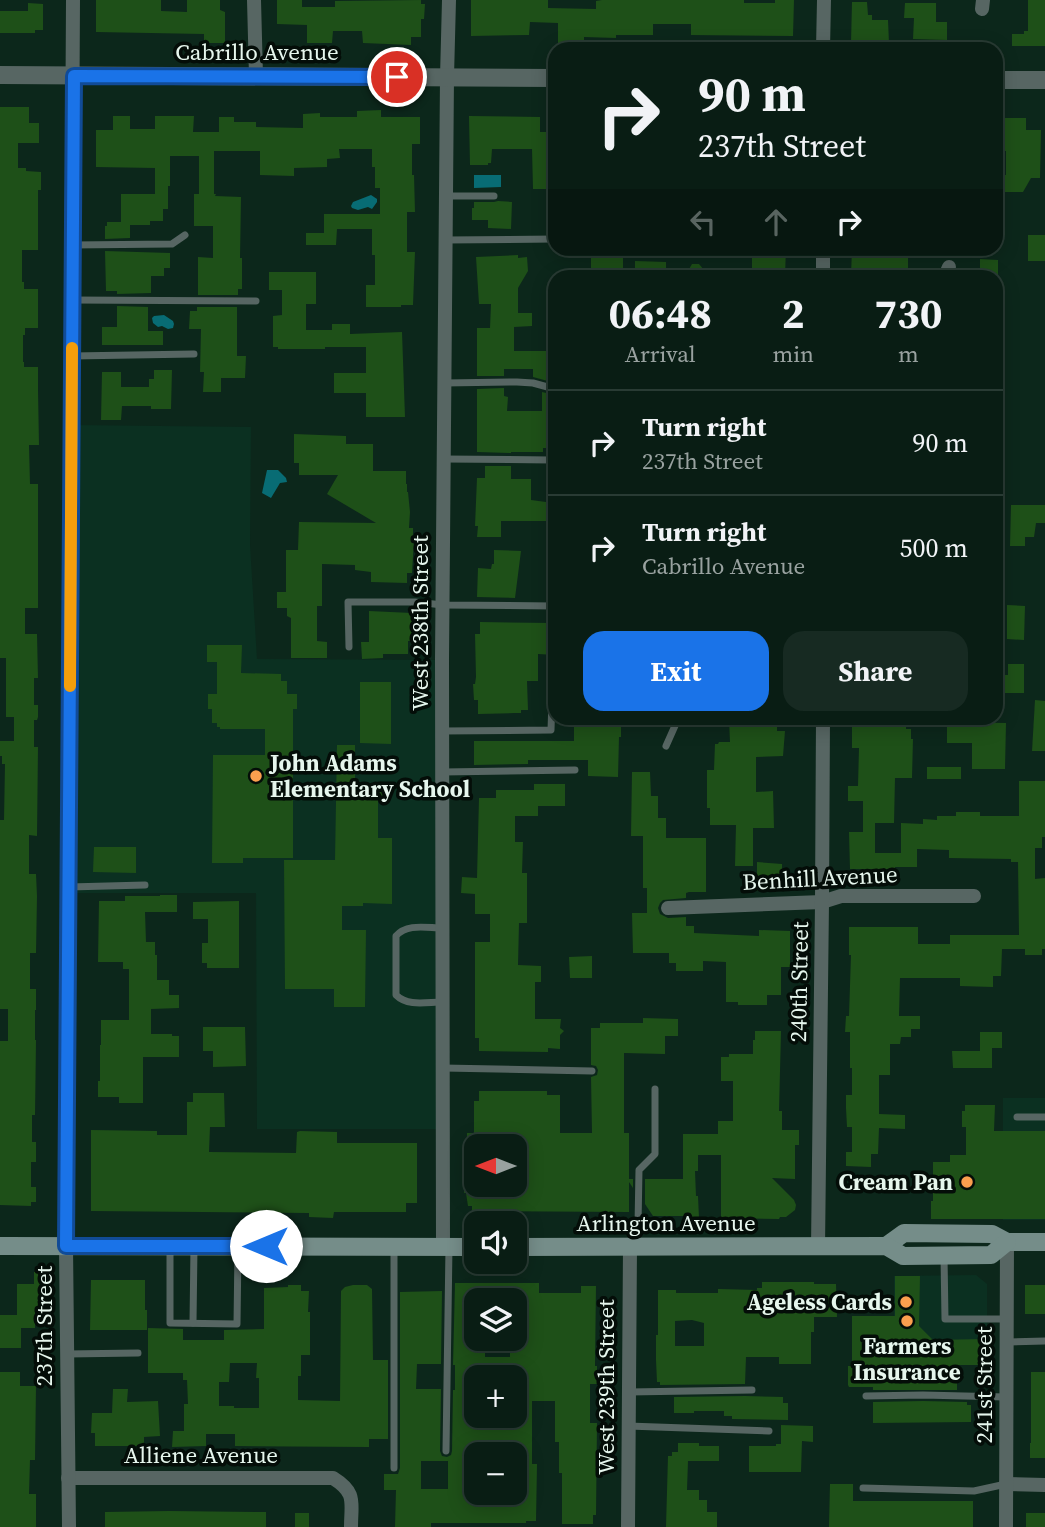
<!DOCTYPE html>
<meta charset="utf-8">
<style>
:root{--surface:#091d14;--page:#172a22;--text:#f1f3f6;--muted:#99a2a0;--line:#293b34;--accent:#1a73e8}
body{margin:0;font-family:"Source Serif 4",serif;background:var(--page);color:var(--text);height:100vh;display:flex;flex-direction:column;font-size:26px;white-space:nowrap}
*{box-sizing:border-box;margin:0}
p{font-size:23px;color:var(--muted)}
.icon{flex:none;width:38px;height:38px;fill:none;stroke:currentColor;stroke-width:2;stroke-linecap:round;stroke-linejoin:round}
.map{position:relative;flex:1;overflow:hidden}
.side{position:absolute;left:548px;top:270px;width:455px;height:455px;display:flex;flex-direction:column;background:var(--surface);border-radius:21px;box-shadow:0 4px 18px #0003,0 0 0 2px var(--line)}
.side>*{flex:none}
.hud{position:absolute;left:548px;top:42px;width:455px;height:214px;border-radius:21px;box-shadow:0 4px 18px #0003,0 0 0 2px var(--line);background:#091d14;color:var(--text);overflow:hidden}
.needle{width:46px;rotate:270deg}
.tools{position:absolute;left:464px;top:1134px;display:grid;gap:14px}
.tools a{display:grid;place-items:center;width:63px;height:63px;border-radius:14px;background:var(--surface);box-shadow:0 4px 18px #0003,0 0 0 2px var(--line);font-size:35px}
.pin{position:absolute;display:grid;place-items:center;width:60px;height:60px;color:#fff;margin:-30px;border:4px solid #fff;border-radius:50%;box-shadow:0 2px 7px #0007}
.me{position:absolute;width:77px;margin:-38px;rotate:270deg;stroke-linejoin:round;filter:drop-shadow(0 0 5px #0008)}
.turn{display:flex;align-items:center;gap:24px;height:147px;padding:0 35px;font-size:32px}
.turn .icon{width:91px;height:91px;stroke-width:2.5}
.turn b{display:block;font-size:49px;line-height:60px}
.lanes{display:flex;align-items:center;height:66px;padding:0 35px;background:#0003;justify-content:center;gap:35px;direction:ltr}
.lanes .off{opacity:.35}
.eta{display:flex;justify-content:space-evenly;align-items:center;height:119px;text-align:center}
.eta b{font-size:42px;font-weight:700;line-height:49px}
.primary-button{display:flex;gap:14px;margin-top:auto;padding:14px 35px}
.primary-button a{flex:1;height:80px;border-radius:21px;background:var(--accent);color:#fff;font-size:28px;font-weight:700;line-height:80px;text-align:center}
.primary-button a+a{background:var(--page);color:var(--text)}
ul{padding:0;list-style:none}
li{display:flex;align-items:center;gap:21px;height:105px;padding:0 35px;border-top:2px solid var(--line)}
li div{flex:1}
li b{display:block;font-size:26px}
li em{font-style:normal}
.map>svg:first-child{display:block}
</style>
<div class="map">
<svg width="1045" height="1527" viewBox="0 0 1045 1527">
<rect width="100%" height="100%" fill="#0c271b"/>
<g fill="#0b3021">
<polygon points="73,425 251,427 250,545 257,659 442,660 436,1129 257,1129 256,893 72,893"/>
<rect x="1003" y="1098" width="42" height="122"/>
<polygon points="976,1275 987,1284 987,1365 894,1365 894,1276"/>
</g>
<g fill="#086c74">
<polygon points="474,175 501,175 501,187 474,188"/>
<polygon points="371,195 377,199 377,202 372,209 368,207 358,210 352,208 351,206 353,202"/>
<polygon points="164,315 173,321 174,324 173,328 168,329 162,326 158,327 153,323 152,318 154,316"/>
<polygon points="267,470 278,470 286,478 287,482 280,483 271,498 262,493"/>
</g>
<g fill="#1e5018" fill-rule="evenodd">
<polygon points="96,0 161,0 161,11 187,12 187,0 220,0 220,10 225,12 225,43 204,43 204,34 96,32"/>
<polygon points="277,0 302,0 302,7 335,7 335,1 421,0 421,4 425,4 424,19 421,19 421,37 411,37 411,45 363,43 362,31 333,31 332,43 307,43 307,25 277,24"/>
<polygon points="471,0 548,0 548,8 596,9 596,1 602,0 744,0 744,3 775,3 775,0 794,0 793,36 691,35 691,24 653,24 653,35 616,35 616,38 584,37 584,45 558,45 558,23 530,22 529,35 471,36"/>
<polygon points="1028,0 1045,0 1045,46 1012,46 1012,34 1024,34 1024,31 1028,31"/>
<polygon points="852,2 867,2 868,15 872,15 872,20 888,20 889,43 851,43"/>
<polygon points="28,3 43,4 43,30 35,30 35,33 0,33 0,11 28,11"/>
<polygon points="905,3 936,3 936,22 947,22 947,40 913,39 914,18 904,18"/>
<polygon points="0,107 29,107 29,123 39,123 39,143 18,143 18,168 26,168 26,171 41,172 41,190 38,190 38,250 22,250 22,282 24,282 24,289 38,289 38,328 25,328 25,335 23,335 23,362 24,362 24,367 38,367 38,390 39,445 29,445 30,484 38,484 38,608 25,608 25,634 37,634 38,678 34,678 34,705 38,705 38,717 37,720 34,720 34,747 38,747 37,836 29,835 29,874 36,874 37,896 36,953 30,953 30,989 36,989 36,1010 35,1010 35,1040 36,1040 35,1115 32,1115 32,1142 36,1142 36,1162 31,1162 31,1187 36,1187 36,1202 31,1202 31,1206 0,1205 0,1041 8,1041 8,1009 0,1009 0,820 4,820 5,764 2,764 2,756 0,756 0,741 14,741 14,717 6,717 6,658 0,658"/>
<polygon points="381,110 381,117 420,117 420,144 412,144 412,175 414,175 415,212 407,212 407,252 415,252 413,305 401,305 401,307 366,307 366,285 375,285 375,255 372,255 372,229 337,229 336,245 306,245 306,233 324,233 324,214 380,214 380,188 375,188 375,167 372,167 372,149 339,149 340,158 327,159 327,167 294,168 294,176 260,175 260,151 214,151 214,194 216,194 215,196 241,197 240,258 242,258 242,289 238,289 238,295 198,295 198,257 213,258 213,226 194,226 194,194 199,194 199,156 170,156 170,186 168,186 168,209 163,209 163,221 150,221 150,225 130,225 130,238 105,239 105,226 107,226 107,222 121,222 121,194 155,194 155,168 96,167 96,130 113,130 113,116 130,116 130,129 155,129 155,116 194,116 193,132 219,132 219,117 234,117 234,122 256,122 256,127 303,128 303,114 320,113 320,117 357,117 357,111"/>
<polygon points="469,116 540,117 540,132 555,132 555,170 546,171 547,189 533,189 532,149 492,149 491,163 488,163 488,165 470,165"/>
<polygon points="996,118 1026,118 1026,130 1041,130 1040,178 1031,178 1023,192 996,192 996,175 1006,175 1006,151 996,151"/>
<polygon points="498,201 512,202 511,229 488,228 488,220 472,220 472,208 474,208 474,202 494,202"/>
<rect x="1028" y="235" width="17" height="26"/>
<rect x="591" y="248" width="32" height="20"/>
<polygon points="752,248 786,248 785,276 752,276"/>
<polygon points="852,248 908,248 908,276 851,276"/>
<polygon points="105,251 170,253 170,268 164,268 164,276 151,276 151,293 117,294 117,291 106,291"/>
<polygon points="518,255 518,258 527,257 528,271 518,288 518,313 532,313 532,326 514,327 514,351 555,351 555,383 533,377 533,369 504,369 504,376 477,376 477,328 490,328 491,304 479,304 476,257"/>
<polygon points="980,259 998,260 998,276 980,276"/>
<polygon points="635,261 666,262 666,276 635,276"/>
<polygon points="692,264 699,264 709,276 685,276"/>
<polygon points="269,272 316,272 316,304 306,304 306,330 332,330 332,324 350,324 350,334 402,332 405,417 366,417 366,393 334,393 334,373 366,373 366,347 325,347 325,349 278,349 278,347 273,347 273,316 282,315 282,290 269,290"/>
<polygon points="117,306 148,307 148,331 163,331 163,345 102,345 102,327 117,327"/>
<polygon points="197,307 237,307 237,356 246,356 245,378 221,378 221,392 203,392 204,372 200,372 201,329 189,329 190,311 197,311"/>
<polygon points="154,370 172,370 171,409 151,409 151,406 122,406 121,420 101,420 102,372 121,372 121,387 149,387 149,379 154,379"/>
<polygon points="504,388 504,396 508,397 507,411 542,411 542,392 555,395 555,448 543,448 543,452 511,452 511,453 477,452 477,389"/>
<polygon points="294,434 346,436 346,444 373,444 373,471 406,471 406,484 407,484 407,492 408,492 410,512 409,528 413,528 413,539 414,539 412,573 407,573 407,583 371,582 371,572 355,570 355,565 322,564 322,606 317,606 317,641 327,642 327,658 291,658 291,618 287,616 287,608 277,608 277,592 286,592 286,550 298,550 299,522 376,523 327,494 338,475 299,475 299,463 294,463"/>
<polygon points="485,466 511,466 511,479 531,479 531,500 546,502 546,521 501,521 501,537 477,537 478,526 475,526 477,478 485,478"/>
<polygon points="1011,505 1045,505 1045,523 1036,523 1034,537 1025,537 1025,546 1010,546"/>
<polygon points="494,550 521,551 515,598 477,597 478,568 491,569 492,564 494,564"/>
<polygon points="1007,605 1025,606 1024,640 1007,639"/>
<polygon points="369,611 412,613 412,641 408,641 408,654 383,654 383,658 362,659 361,642 369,642"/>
<polygon points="480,622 552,623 552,626 555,626 555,655 538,654 538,681 527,681 528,710 521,710 521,713 515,713 478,714 478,700 474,700 473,684 475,684 476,677 475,634 480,634"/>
<polygon points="207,645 242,645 241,673 281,674 281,681 287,681 287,694 297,694 297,709 293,709 293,858 243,858 243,863 212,863 213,755 265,755 265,729 220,729 220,727 217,727 217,723 212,723 212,709 208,709 208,694 217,694 217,662 207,662"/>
<polygon points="1008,664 1024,664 1024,693 996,693 996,675 1008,675"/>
<polygon points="360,682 391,682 391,744 360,743"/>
<polygon points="1035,700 1045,701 1045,751 1032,751"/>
<polygon points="574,718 621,718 621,737 619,737 618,777 588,776 588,760 528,760 528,764 474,765 474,741 574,741"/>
<polygon points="729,719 753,719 753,727 777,727 777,731 785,731 783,756 756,757 756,792 773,791 774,828 753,828 753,866 735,866 736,825 710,825 710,808 707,808 707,770 714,770 715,744 718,744 719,742 730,742"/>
<polygon points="947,722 1006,723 1005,769 972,769 972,743 947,743"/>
<polygon points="852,724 903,724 903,726 906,726 906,729 911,729 911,739 913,739 912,778 895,778 894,823 875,823 875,853 901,853 901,823 923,824 923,819 937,820 937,816 956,816 956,812 980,812 980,816 1019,816 1019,781 1045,781 1045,837 1042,837 1042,848 1035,848 1035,879 1045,878 1045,949 1042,949 1042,955 1025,955 1025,949 1002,949 1001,976 993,976 993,987 960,986 960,978 900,978 899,1016 920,1016 920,1029 911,1029 911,1037 901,1037 900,1044 890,1044 890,1075 879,1075 879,1114 905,1115 905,1129 879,1128 878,1154 871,1154 871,1167 846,1166 846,1152 852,1152 852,1127 847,1127 846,1108 846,1095 852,1095 852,1068 850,1068 850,1032 845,1032 846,1016 849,1016 851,955 849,955 849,927 918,927 918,944 950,944 950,935 1019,935 1018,862 1011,862 1011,859 949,858 949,850 917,849 917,867 895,867 895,869 850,869 849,832 863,832 863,801 848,801 848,786 858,786 859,748 852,748"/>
<polygon points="337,745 355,745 355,785 374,785 374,789 387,789 387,802 378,801 378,838 392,838 392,904 363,903 363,906 342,906 342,930 366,930 365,1007 334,1007 334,989 285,989 284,860 335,860"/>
<rect x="927" y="767" width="34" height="12"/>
<polygon points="632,772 650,772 651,796 658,796 658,818 666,818 666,838 706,838 706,892 689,892 686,893 686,898 663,900 660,903 658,908 660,914 668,918 686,917 686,926 694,926 694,933 759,936 759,930 790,931 790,967 781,967 781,995 767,995 767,1005 738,1005 738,1002 726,1002 726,962 703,961 703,971 676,971 676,963 669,963 669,953 633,953 632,913 647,913 647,888 643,888 643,836 631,836"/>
<polygon points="534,784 565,784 565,806 538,806 538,816 515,816 515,842 523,842 522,873 527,873 527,923 519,923 518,965 541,966 541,982 535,982 535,1019 561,1019 560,1028 564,1031 560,1035 560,1049 548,1048 548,1052 479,1051 479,1038 475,1038 475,942 490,942 490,914 475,914 475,894 461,893 462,877 477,878 479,798 496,798 496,790 534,790"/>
<polygon points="94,847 136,847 136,873 93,872"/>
<polygon points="757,862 782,864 782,883 788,891 757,891"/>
<polygon points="160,895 177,895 177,912 145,912 146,942 155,942 155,955 157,955 157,980 169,980 169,995 179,995 179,1008 151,1009 151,1034 172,1034 172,1036 179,1036 179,1057 143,1057 143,1103 119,1103 119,1097 98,1097 98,1081 100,1081 100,1045 101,1045 101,1020 129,1020 129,969 123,969 123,962 98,962 99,901 125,901 125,896 160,896"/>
<polygon points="239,901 239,968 207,968 207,963 202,963 202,943 208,943 208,919 193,919 193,902"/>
<polygon points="592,956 592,978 570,978 569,957"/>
<polygon points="643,1018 678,1019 678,1036 665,1036 665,1054 624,1053 624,1133 629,1133 629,1179 633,1179 633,1188 629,1182 629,1212 477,1211 477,1210 472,1210 472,1206 468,1206 466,1193 464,1193 464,1151 476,1151 476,1185 514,1185 514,1146 467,1146 467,1133 474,1133 474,1101 479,1101 479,1091 547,1091 547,1095 560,1095 560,1133 592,1133 591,1077 597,1075 598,1070 596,1066 591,1065 591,1028 600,1028 600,1023 643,1023"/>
<polygon points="203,1027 245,1027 246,1066 213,1067 213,1051 203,1051"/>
<polygon points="755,1031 781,1031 779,1111 782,1111 782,1130 799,1130 799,1145 795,1145 795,1179 772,1178 794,1200 796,1205 795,1210 786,1217 780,1217 779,1219 721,1218 721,1155 698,1155 698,1171 695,1171 696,1196 698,1196 699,1218 685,1218 685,1216 653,1216 645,1204 645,1179 683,1179 683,1134 718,1134 718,1121 733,1121 733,1081 721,1081 721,1057 729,1057 729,1054 753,1054 753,1040 755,1040"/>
<polygon points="980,1032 1002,1032 1002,1048 992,1048 992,1068 953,1068 952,1051 980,1051"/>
<polygon points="193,1093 224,1093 225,1127 210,1127 209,1152 296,1153 297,1132 300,1131 337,1132 337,1143 417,1143 417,1203 406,1203 406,1212 334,1212 333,1218 309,1217 309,1213 91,1211 91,1130 157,1131 157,1135 187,1135 187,1102 193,1102"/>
<polygon points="965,1105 995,1105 994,1131 1045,1131 1045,1219 931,1219 931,1201 933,1201 933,1162 950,1162 950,1155 966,1155 966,1127 962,1127 962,1111 965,1111"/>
<polygon points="34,1272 49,1272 49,1310 35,1310 35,1328 21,1328 21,1348 0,1348 0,1315 17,1315 17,1284 34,1284"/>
<polygon points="895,1276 920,1276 919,1326 933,1340 986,1339 986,1365 957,1365 957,1390 873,1390 873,1387 849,1387 848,1385 848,1366 852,1366 852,1316 895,1316"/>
<polygon points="91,1280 145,1280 145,1310 147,1310 147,1330 90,1330"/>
<path d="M762,1282H814V1284H836L837,1317H814V1332H811V1364H779V1357H746L745,1384L660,1385V1382H657L656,1360V1335H658V1290H676V1293H718V1289L757,1290V1288H762ZM692,1320L704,1323V1346H675V1321Z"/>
<path d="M455,1283H539V1293H581V1286H596L595,1366H597V1384H590V1423H597L596,1515H593V1524H562V1473H559V1442H555V1401H532V1464H537L536,1521H526V1523H431V1527H395L396,1490H384V1474H398L400,1468V1292L442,1291L441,1364H417L416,1389H441L440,1451L442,1456L447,1457L451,1455L452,1451L453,1390H455V1365H453ZM476,1300H514V1339H510V1357H485V1339H476ZM476,1377H514V1416H476ZM476,1452H514V1493H476ZM421,1461H448V1489H421Z"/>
<path d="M288,1285H301V1291H309L308,1312H310V1355H301V1376H298V1400L340,1401L341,1291L345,1287L353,1285H367L372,1289L373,1360H388V1439H369V1447L235,1446V1434H206V1446L172,1447L173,1431H184V1404H188L187,1380H183V1373H148V1328L183,1329V1340H224V1330L264,1329V1288L288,1287ZM230,1363H257L256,1378H259V1408H234V1406H219V1382H229Z"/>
<rect x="1025" y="1285" width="20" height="29"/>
<polygon points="0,1372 20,1372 20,1386 36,1386 35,1460 30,1460 29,1494 36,1494 36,1527 0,1527"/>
<polygon points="1031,1372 1045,1372 1045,1458 1030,1458 1030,1443 1031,1443"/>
<polygon points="113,1389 128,1389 127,1402 158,1401 160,1436 144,1437 144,1446 95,1446 95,1433 91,1433 92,1413 112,1413"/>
<polygon points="745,1396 783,1397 783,1403 788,1403 788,1420 732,1419 732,1416 724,1416 724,1411 694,1411 694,1413 674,1413 674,1397"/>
<polygon points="923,1401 967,1402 967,1405 971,1405 971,1422 873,1423 873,1402"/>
<polygon points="781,1425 813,1426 813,1442 802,1441 801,1472 749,1472 749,1446 776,1446 776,1444 781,1444"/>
<polygon points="678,1443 699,1443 699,1446 719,1446 719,1461 688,1461 687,1490 699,1490 699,1500 707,1500 707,1512 717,1512 717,1527 666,1527 668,1456 672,1456 672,1452 678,1452"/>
<polygon points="830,1484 853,1484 853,1501 973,1501 973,1527 829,1527"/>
<polygon points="169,1511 266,1512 266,1527 105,1527 105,1512"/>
<rect x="295" y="1513" width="14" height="14"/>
<rect x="1026" y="1513" width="19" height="14"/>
</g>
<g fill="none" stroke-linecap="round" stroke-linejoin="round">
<g stroke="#576663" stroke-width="7">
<polyline points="446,196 494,196"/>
<polyline points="446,240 555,239"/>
<polyline points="72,245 172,244 185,235"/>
<polyline points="72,300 256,301"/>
<polyline points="72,356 194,354"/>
<polyline points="444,383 517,382 533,383 555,389"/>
<polyline points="444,459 551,460"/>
<polyline points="349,647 348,602 415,602 443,605 555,606"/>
<polyline points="442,731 551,730 553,670"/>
<polyline points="666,746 678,719 689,718"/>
<polyline points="443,772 575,770"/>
<polyline points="69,887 145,885"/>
<path d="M442,928C427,928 407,923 396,936V995C408,1007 427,1002 442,1002"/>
<polyline points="443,1068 592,1071"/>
<polyline points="1017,1117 1045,1117"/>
<polyline points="630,1246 638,1225 639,1170 655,1154 655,1089"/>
<polyline points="170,1247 170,1323 237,1324 238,1249"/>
<polyline points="944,1256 945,1319 1007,1319"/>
<polyline points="193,1323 194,1247"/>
<polyline points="1007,1342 1045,1341"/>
<polyline points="67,1354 138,1353"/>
<polyline points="629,1392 752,1390"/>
<polyline points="866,1396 923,1395 1006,1397"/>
<polyline points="628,1426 769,1431"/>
<polyline points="446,1451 449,1247"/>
<polyline points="394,1468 394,1247"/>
<polyline points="863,1488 974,1491 1006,1484"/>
</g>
<g stroke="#576663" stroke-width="14">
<polyline points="254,0 256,76"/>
<polyline points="982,9 983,0"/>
<polyline points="823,49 824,0"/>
<polyline points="823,248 823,276"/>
<polyline points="945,276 949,267"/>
<polyline points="668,908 822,902 841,896 974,896"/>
<polyline points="443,1247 442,660 447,77 449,0"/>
<polyline points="818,1248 822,902 823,718"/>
<path d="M68,1478H333C357,1493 351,1502 351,1527"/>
<polyline points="1006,1484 1045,1485"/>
<polyline points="69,1527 66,1246 73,0"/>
<polyline points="628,1527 630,1247"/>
<polyline points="1006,1527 1007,1242"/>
</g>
<g stroke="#576663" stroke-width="18">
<polyline points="0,75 555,78"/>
<polyline points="996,80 1045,80"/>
</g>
<g stroke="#758d89" stroke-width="18">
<polyline points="0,1246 476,1247"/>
<polyline points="886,1246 904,1233 992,1234 1007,1242 1045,1242"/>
<polyline points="514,1247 886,1246 903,1256 991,1255 1007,1242"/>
</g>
</g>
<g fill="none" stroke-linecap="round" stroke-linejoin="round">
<g stroke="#114b97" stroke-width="18">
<polyline id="route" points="266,1246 66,1246 74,76 397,77"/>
</g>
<use href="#route" stroke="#1a73e8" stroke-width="12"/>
<polyline stroke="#f59e0b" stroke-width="12" points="70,686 72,348"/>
</g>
<g fill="#fa9f4e" stroke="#040d08" stroke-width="2.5">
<circle cx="256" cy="776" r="7"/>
<circle cx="967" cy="1182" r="7"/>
<circle cx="906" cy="1302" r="7"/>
<circle cx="907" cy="1321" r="7"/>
</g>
<g text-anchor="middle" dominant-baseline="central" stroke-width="7" stroke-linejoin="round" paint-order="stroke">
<g font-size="23" fill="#e6f6ed" stroke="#040d08">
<text x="257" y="52">Cabrillo Avenue</text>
<text transform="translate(420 623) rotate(-90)">West 238th Street</text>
<text transform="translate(820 878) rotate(-3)">Benhill Avenue</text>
<text transform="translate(799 982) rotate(-89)">240th Street</text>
<text x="666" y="1223">Arlington Avenue</text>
<text transform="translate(44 1326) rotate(-90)">237th Street</text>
<text transform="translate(984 1385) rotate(-90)">241st Street</text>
<text transform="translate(606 1387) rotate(-90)">West 239th Street</text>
<text x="201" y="1455">Alliene Avenue</text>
</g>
<g font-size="23" font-weight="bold" fill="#e6f6ed" stroke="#040d08" text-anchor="end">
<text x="270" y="763" text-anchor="start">John Adams<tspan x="270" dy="26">Elementary School</tspan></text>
<text x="953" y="1182">Cream Pan</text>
<text x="892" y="1302">Ageless Cards</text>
<text x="907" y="1346" text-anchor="middle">Farmers<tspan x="907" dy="26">Insurance</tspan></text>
</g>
</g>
</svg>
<div class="tools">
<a><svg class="needle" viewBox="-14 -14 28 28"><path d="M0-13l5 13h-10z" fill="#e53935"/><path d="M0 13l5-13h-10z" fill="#99a2a0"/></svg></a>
<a><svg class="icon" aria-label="sound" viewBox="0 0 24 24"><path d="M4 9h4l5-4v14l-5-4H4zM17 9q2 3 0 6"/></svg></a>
<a><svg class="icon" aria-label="layers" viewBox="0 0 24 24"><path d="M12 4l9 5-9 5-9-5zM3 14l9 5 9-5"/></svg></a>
<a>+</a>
<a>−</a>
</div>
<div class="pin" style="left:397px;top:77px;background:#d93025"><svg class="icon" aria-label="arrive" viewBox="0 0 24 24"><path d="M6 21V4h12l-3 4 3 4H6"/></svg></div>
<svg class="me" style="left:266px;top:1246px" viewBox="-20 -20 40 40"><circle r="19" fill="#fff"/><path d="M0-13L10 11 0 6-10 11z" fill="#1a73e8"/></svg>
<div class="hud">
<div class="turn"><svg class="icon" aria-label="right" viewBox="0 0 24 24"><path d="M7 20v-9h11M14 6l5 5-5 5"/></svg><div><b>90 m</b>237th Street</div></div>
<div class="lanes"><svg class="icon off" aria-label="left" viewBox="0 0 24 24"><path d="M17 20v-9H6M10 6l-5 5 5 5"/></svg><svg class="icon off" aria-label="ahead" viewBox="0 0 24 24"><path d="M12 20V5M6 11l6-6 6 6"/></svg><svg class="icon" aria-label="right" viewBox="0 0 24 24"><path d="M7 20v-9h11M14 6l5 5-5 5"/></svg></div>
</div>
<section class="side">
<div class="eta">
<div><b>06:48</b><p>Arrival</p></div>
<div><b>2</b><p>min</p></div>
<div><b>730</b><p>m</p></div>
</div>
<ul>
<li><svg class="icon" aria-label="right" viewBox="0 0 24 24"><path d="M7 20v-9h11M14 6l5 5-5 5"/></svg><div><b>Turn right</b><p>237th Street</p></div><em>90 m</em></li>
<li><svg class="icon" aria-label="right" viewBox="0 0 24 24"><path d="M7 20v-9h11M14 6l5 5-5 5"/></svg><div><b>Turn right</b><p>Cabrillo Avenue</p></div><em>500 m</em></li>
</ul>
<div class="primary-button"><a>Exit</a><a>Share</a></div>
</section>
</div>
